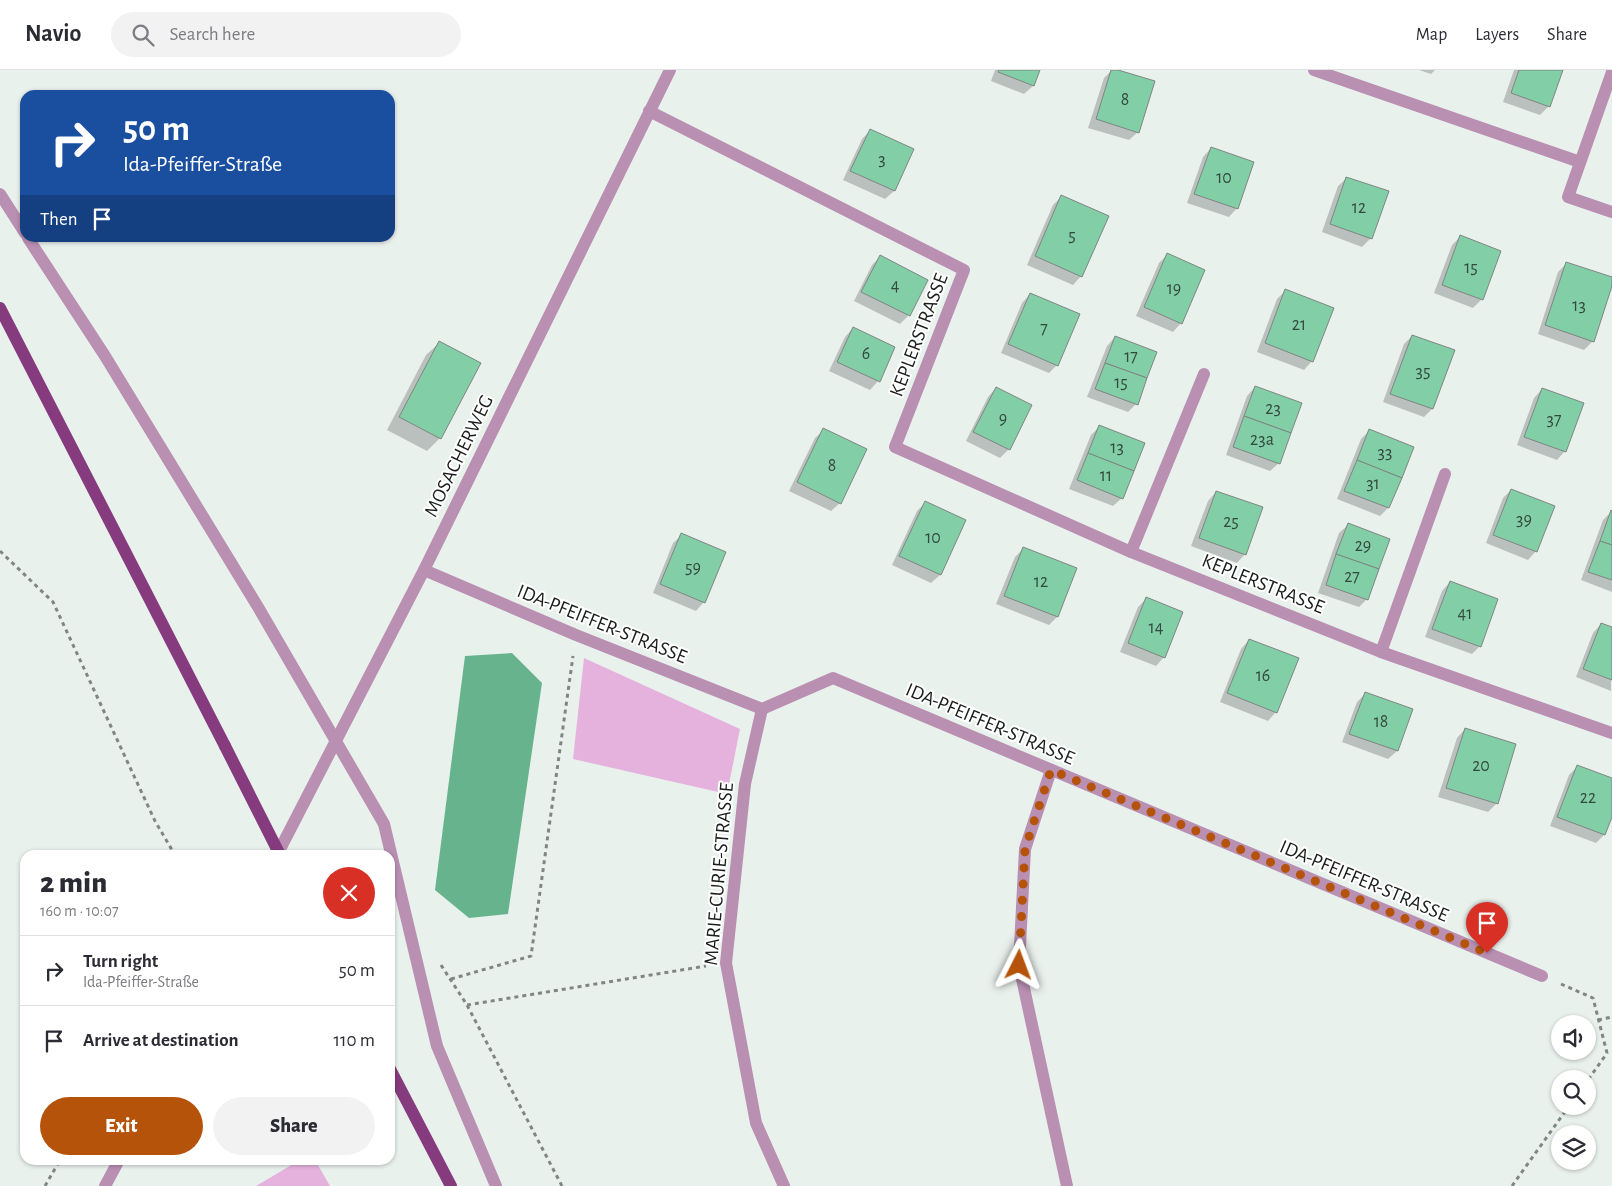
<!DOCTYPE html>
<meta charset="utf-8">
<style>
:root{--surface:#fff;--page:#f2f2f3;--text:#2b2b33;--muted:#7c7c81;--line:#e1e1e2;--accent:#b45309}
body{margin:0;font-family:"Alegreya Sans",sans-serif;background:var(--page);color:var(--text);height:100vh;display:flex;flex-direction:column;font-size:19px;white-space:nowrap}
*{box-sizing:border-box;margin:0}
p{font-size:16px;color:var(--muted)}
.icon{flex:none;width:28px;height:28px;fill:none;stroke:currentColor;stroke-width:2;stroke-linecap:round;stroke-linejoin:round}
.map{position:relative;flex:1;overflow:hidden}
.panel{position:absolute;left:20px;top:780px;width:375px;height:315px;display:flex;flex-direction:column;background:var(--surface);border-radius:15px;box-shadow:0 1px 4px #0004}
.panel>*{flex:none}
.guide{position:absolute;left:20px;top:20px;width:375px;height:152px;border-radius:15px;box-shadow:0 1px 4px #0004;background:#1a4fa0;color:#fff;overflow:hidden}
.buttons{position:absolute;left:1551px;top:945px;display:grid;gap:10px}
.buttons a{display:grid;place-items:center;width:45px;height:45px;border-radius:50%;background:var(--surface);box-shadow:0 1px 4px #0004;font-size:25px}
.pin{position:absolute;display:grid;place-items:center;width:42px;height:42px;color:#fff;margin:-51px -21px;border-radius:50% 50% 50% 0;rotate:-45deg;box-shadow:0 0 5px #0007}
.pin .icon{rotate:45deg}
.me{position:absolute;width:55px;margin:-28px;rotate:3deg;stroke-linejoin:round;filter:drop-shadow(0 0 4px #0008)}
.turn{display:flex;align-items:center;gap:18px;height:105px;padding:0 20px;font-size:22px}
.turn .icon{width:65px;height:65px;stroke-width:2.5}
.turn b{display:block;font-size:35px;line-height:42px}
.then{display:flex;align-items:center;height:48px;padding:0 20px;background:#0003;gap:10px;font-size:19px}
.round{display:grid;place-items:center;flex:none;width:52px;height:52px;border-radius:26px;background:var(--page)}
.head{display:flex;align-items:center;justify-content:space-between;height:85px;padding:0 20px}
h1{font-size:30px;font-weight:800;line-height:38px}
.button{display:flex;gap:10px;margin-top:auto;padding:10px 20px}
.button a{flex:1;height:58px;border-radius:30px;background:var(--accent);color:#fff;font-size:20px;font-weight:800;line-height:58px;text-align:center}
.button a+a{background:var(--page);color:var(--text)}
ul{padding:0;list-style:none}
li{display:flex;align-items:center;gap:15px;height:70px;padding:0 20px;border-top:1px solid var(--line)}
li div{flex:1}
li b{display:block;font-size:19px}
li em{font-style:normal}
header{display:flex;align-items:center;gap:30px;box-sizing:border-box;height:70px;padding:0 25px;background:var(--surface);border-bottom:1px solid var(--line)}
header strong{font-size:24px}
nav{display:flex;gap:28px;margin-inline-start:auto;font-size:18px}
.search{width:350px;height:45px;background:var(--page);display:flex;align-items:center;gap:12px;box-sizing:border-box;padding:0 18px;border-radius:28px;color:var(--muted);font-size:19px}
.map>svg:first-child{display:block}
</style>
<header>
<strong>Navio</strong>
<div class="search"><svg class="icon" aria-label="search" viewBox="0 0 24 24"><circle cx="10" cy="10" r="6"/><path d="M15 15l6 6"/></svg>Search here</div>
<nav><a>Map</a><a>Layers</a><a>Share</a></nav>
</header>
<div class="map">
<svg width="1612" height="1116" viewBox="0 0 1612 1116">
<rect width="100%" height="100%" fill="#e9f1ed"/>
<g fill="#e5b2dd">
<polygon points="584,588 740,659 727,724 573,689"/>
<polygon points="300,1090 315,1090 330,1116 256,1116"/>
</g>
<polygon fill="#67b38d" points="512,583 542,613 508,844 469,848 435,820 465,586"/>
<g fill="#0003">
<polygon points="995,0 1039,0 1033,16 1024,24 991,11"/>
<polygon points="1112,0 1113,0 1138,62 1129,70 1088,58 1104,8"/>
<polygon points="1419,0 1435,0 1431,4"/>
<polygon points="1514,0 1562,0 1549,36 1540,45 1503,32"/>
<polygon points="870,61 912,80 894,121 885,129 843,110 862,69"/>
<polygon points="1211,78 1237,138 1229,147 1187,133 1203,87"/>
<polygon points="1347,108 1371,168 1362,177 1322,162 1338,116"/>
<polygon points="1061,127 1081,206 1073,215 1027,195 1053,135"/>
<polygon points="1460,167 1482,229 1473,238 1434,223 1452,175"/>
<polygon points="1167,185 1181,253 1173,262 1136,246 1159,193"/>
<polygon points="880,187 927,210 908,246 900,254 854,231 872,195"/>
<polygon points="1567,193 1612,208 1593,271 1584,280 1538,264 1558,202"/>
<polygon points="1285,221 1312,291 1304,300 1257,282 1277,229"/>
<polygon points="1030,224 1057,295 1049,303 1001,283 1022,233"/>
<polygon points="853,258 878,311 870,320 829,301 845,267"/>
<polygon points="1412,266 1432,339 1424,347 1383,332 1404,274"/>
<polygon points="1115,267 1136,334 1128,342 1087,327 1107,276"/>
<polygon points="439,273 440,368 427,381 387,360 426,285"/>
<polygon points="1255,317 1279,393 1270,401 1226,385 1247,326"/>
<polygon points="996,318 1009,379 1000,388 966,371 988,327"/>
<polygon points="1542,319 1565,381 1557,390 1517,375 1534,328"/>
<polygon points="1100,356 1122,428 1113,436 1069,419 1091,365"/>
<polygon points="824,360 840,433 831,441 789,421 815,368"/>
<polygon points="1370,360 1412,378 1388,438 1380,446 1337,429 1361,369"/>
<polygon points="1511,420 1536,481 1528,490 1486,473 1503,428"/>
<polygon points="1216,422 1245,484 1237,493 1191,476 1208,431"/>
<polygon points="926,432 965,450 940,505 931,513 892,495 917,441"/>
<polygon points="1611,442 1612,442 1612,522 1581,510 1603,450"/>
<polygon points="1348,455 1367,529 1359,537 1318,523 1339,463"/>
<polygon points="682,465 704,532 696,541 653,523 673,473"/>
<polygon points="1024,478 1057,547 1049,555 996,534 1015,487"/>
<polygon points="1450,512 1480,576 1472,584 1425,567 1442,521"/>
<polygon points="1146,529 1164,587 1156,596 1120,582 1138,537"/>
<polygon points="1601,554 1612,558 1611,621 1576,607 1593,563"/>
<polygon points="1249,570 1276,642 1268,651 1220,632 1241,579"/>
<polygon points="1365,624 1411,640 1397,681 1388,689 1342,672 1357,632"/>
<polygon points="1465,659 1515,675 1496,734 1488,742 1438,727 1457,668"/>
<polygon points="1578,696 1612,709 1612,744 1604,765 1596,773 1550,756 1569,705"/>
</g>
<g fill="#82cea7" stroke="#7f8682">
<polygon points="999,0 1040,0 1034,16 998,2"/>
<polygon points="1111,0 1118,0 1155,11 1139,63 1096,49"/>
<polygon points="1519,0 1563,0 1550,37 1511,23"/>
<polygon points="870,59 914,79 895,121 850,101"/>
<polygon points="1211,77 1254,92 1238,139 1194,124"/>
<polygon points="1346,107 1389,121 1372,169 1330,154"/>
<polygon points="1061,125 1109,146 1082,207 1035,186"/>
<polygon points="1460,165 1501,181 1483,230 1442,215"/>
<polygon points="1167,183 1205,200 1182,254 1144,237"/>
<polygon points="880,185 928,210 910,246 861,222"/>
<polygon points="1566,192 1612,207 1612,216 1594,272 1545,255"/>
<polygon points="1285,219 1334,238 1313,292 1265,273"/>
<polygon points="1030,223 1080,244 1058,296 1008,274"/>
<polygon points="853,257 895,277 880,312 837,292"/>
<polygon points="1412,265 1455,280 1433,339 1390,324"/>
<polygon points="1115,266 1157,282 1147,308 1105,293"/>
<polygon points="439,271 481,293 441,369 399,347"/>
<polygon points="1105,293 1147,308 1138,335 1095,319"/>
<polygon points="1255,316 1302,333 1291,363 1244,346"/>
<polygon points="996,317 1032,335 1010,380 973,362"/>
<polygon points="1542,318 1584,333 1566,382 1524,367"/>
<polygon points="1244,346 1291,363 1280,394 1233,377"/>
<polygon points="1099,355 1145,373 1134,401 1088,383"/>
<polygon points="823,358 867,379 841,434 797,412"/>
<polygon points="1369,359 1414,377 1402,408 1357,390"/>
<polygon points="1088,383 1134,401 1123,429 1077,410"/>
<polygon points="1357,390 1402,408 1389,438 1344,421"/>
<polygon points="1511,419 1555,436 1537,482 1493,465"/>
<polygon points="1216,421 1263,437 1246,485 1199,468"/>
<polygon points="925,431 966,450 941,505 899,486"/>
<polygon points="1611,440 1612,441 1612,475 1600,471"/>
<polygon points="1348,453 1390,469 1379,499 1336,484"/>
<polygon points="681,463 726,482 705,533 660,514"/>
<polygon points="1600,471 1612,475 1612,510 1588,502"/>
<polygon points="1023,477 1077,498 1058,547 1004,526"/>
<polygon points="1336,484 1379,499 1368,530 1326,515"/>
<polygon points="1450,511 1498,529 1481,577 1432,559"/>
<polygon points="1146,527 1183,542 1165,588 1128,573"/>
<polygon points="1601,553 1612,557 1612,610 1583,599"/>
<polygon points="1249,569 1299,588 1277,643 1227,623"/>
<polygon points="1365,622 1413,639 1398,681 1349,664"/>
<polygon points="1465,658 1516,674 1498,734 1446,718"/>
<polygon points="1577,695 1612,708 1612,747 1605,765 1557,747"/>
</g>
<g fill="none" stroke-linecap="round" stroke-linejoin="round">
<g stroke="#808683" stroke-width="3" stroke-dasharray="4 4" stroke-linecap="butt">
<polyline points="0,481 53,532 155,751 175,785"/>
<polyline points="441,895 467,935 562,1116"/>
<polyline points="451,909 531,886 573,586"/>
<polyline points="1561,914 1593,928 1607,983 1588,1010"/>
<polyline points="467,935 706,896"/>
<polyline points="1598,950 1612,947"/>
<polyline points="45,1116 60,1090"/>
<polyline points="1512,1116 1569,1036"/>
</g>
<g stroke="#b98fb2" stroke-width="12">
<polyline points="1314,0 1580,92"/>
<polyline points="1612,2 1568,127 1612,142"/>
<polyline points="649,41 964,200 895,377 1131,482 1381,582 1612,663"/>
<polyline points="0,124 25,163"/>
<polyline points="28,168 105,286 258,537 384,754 437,976 496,1116"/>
<polyline points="1131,482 1204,304"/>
<polyline points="424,500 576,565 762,639 833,608 1542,906"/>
<polyline points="1381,582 1445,404"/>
<polyline points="762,639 745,714 726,893 756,1053 784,1116"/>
<polyline points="1051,700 1025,779 1019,895 1067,1116"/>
<polyline points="277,785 424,500 670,0"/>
<polyline points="105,1116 119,1090"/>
</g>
<g stroke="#853b7d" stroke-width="12">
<polyline points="0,238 225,676"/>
<polyline points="390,999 451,1116"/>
</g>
<polyline stroke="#853b7d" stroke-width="12" points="225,676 280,785"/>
</g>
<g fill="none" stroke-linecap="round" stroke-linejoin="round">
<polyline stroke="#b45309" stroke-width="9" stroke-dasharray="0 16.2" points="1019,895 1025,779 1051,700 1487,883"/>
</g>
<g text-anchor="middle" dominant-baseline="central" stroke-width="4" stroke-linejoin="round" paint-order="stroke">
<g font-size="18" fill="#34493e">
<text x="1125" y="30">8</text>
<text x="882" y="90">3</text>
<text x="1224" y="108">10</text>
<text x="1359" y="138">12</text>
<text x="1072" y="166">5</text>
<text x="1471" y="198">15</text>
<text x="895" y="216">4</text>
<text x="1174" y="219">19</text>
<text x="1579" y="236">13</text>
<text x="1299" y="255">21</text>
<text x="1044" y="259">7</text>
<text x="866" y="284">6</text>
<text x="1131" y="287">17</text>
<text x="1423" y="302">35</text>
<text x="1121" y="313">15</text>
<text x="1273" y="339">23</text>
<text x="1003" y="349">9</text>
<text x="1554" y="350">37</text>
<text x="1262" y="370">23a</text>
<text x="1117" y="378">13</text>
<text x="1385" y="383">33</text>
<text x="832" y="396">8</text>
<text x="1106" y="406">11</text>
<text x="1373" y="414">31</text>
<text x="1524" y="450">39</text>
<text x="1231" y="452">25</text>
<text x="933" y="468">10</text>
<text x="1363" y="476">29</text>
<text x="693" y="498">59</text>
<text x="1352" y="507">27</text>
<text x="1041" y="512">12</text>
<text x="1465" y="544">41</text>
<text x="1156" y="558">14</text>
<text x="1263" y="606">16</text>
<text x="1381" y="652">18</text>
<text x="1481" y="696">20</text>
<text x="1588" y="728">22</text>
</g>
<g font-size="20" fill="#1a1d1b" stroke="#fff">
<text transform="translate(919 265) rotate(-69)">KEPLERSTRASSE</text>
<text transform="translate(459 386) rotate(-64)">MOSACHERWEG</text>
<text transform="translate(1263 514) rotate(22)">KEPLERSTRASSE</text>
<text transform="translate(602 554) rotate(22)">IDA-PFEIFFER-STRASSE</text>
<text transform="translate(990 654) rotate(23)">IDA-PFEIFFER-STRASSE</text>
<text transform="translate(719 804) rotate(-85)">MARIE-CURIE-STRASSE</text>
<text transform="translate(1364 811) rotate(23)">IDA-PFEIFFER-STRASSE</text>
</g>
</g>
</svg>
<div class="buttons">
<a><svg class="icon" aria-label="sound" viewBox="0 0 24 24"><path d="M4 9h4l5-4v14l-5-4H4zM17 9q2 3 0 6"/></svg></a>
<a><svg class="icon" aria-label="search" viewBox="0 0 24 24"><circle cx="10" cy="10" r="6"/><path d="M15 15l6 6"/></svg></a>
<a><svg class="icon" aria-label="layers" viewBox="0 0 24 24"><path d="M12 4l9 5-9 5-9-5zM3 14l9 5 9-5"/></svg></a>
</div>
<div class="pin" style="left:1487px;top:883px;background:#d93025"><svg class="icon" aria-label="arrive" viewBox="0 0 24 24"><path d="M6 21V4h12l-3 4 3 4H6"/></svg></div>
<svg class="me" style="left:1019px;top:895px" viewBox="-20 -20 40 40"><path d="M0-17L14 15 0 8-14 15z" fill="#b45309" stroke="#fff" stroke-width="4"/></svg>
<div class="guide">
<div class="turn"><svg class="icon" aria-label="right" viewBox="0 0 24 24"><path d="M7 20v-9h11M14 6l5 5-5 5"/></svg><div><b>50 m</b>Ida-Pfeiffer-Straße</div></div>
<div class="then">Then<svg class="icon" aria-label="arrive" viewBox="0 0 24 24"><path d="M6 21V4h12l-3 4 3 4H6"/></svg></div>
</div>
<section class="panel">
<div class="head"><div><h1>2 min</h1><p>160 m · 10:07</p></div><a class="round" style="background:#d93025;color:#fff"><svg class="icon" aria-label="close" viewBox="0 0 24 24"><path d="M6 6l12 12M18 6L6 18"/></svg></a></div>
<ul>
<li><svg class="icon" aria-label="right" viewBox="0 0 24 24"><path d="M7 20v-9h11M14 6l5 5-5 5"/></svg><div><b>Turn right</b><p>Ida-Pfeiffer-Straße</p></div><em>50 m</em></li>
<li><svg class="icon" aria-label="arrive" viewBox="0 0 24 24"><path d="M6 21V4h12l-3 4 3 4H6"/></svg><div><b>Arrive at destination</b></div><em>110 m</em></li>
</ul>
<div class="button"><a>Exit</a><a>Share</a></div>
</section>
</div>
